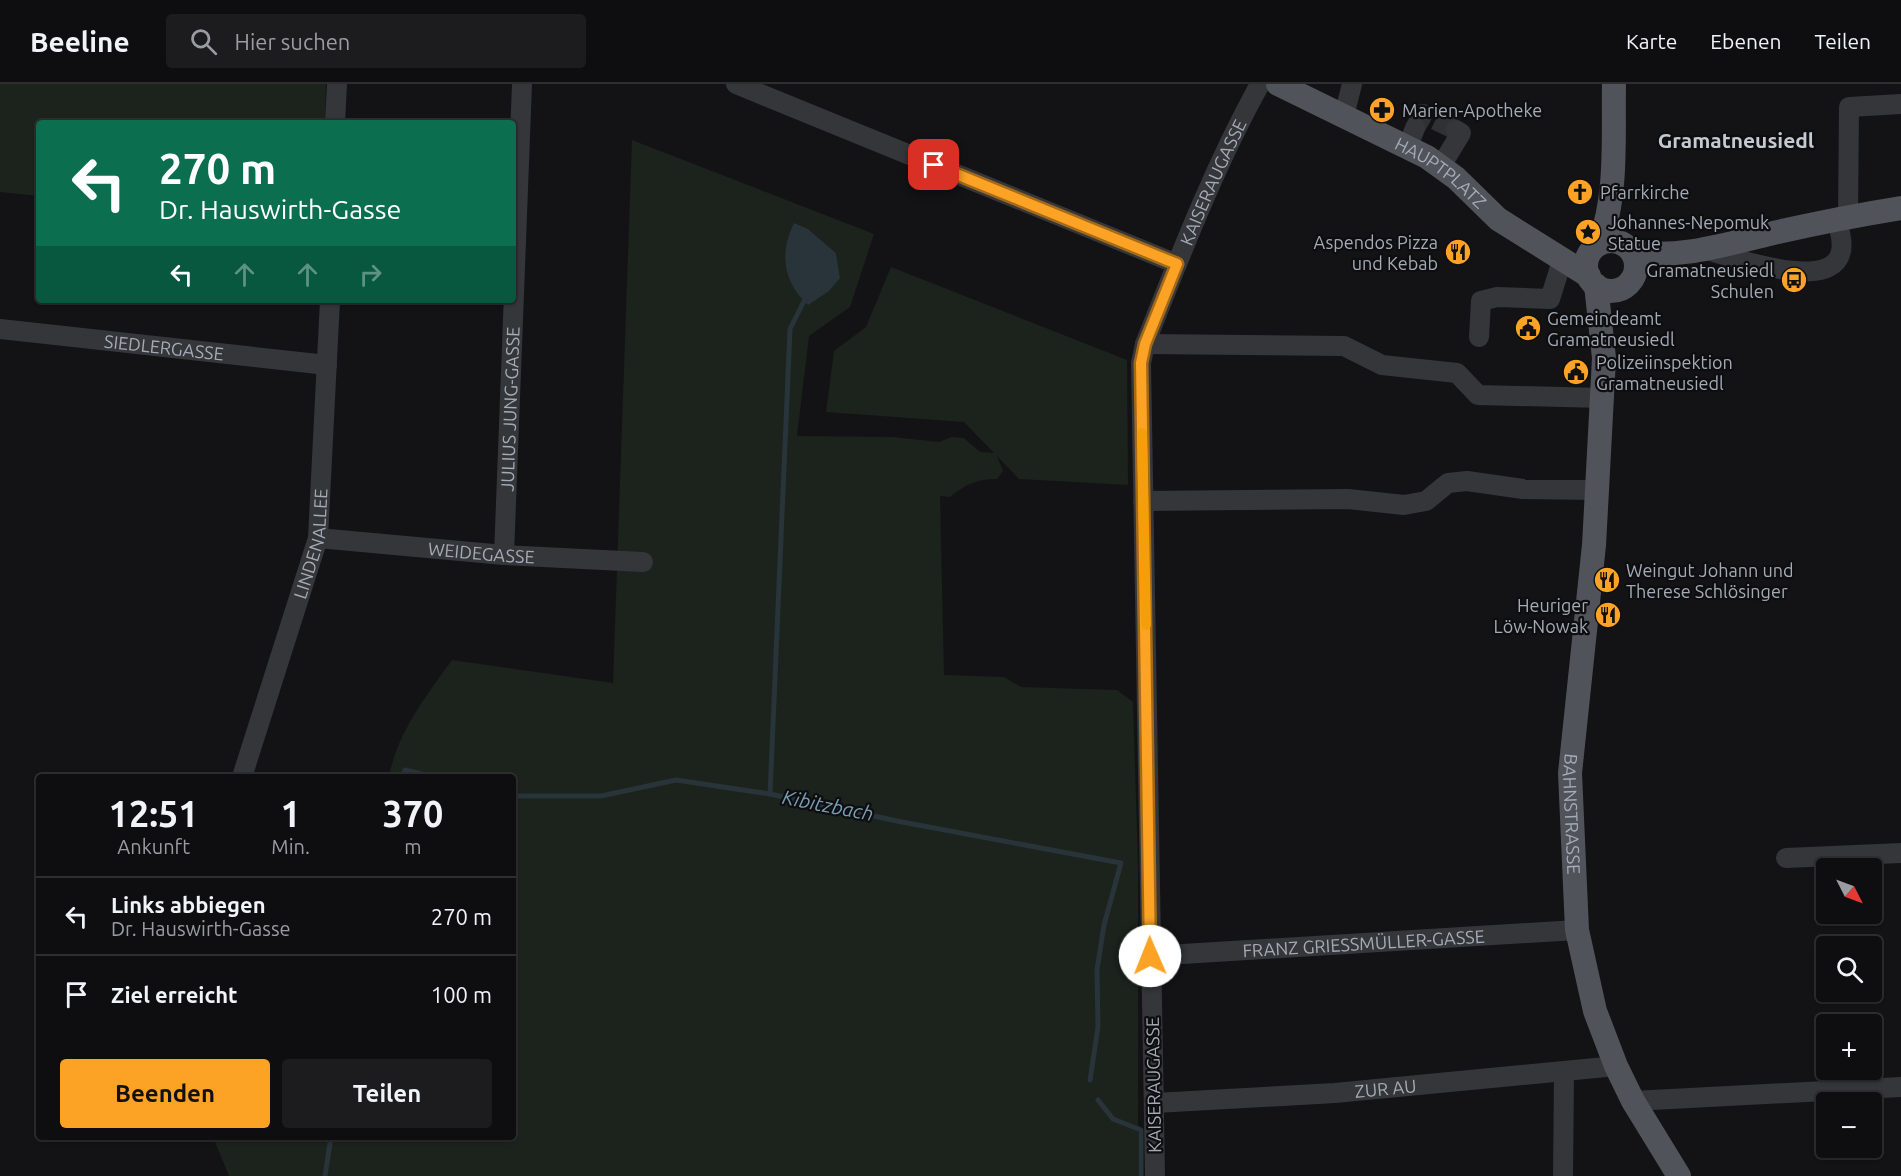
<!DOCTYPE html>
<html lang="de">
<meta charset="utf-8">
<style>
:root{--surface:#0e0e10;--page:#1c1c1e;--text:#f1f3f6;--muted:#9b9c9f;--line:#2e2e30;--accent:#fca325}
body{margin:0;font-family:Ubuntu,sans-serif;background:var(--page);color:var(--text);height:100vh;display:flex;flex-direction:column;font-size:22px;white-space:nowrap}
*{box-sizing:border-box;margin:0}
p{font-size:20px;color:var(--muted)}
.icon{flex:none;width:33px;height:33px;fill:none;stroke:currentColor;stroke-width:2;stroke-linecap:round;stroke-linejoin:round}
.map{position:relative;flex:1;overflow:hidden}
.side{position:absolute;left:36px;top:690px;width:480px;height:366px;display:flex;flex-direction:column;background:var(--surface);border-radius:6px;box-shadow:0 2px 4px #0004,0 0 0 2px var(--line)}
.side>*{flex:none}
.top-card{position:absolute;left:36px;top:36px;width:480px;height:183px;border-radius:6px;box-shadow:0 2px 4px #0004,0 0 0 2px var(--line);background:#0b6e4f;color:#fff;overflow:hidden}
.needle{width:39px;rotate:132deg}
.controls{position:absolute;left:1816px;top:774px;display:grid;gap:12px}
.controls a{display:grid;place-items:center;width:66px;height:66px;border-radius:6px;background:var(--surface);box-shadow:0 2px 4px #0004,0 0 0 2px var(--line);font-size:30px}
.pin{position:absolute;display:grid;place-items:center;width:51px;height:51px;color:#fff;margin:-26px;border-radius:12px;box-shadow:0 3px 9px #0006}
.me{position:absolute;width:66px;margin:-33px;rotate:359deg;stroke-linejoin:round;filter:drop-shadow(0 0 4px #0008)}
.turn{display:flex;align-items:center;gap:21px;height:126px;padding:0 24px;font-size:27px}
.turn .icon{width:78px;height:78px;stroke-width:2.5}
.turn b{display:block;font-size:42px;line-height:51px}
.lanes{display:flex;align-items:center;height:57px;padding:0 24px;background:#0003;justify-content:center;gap:30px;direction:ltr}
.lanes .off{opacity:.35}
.eta{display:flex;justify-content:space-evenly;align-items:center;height:102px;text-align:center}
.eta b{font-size:36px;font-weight:700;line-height:42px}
.button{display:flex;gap:12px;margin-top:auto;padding:12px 24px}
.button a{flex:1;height:69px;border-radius:6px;background:var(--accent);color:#111;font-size:24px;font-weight:700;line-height:69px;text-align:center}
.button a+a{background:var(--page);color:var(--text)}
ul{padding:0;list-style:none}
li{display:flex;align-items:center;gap:18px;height:78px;padding:0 24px;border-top:2px solid var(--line)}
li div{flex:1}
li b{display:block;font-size:22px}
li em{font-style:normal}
header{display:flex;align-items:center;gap:36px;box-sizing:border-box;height:84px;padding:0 30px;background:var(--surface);border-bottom:2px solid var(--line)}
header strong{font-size:28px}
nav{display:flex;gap:33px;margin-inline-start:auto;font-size:21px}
.search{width:420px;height:54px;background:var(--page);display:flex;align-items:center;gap:15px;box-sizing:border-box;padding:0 21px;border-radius:6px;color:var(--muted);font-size:22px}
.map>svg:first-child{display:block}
</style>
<header>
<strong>Beeline</strong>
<div class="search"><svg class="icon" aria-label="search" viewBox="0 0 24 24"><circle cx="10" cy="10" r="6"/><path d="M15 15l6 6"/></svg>Hier suchen</div>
<nav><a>Karte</a><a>Ebenen</a><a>Teilen</a></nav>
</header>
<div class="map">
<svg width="1901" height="1092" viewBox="0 0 1901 1092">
<rect width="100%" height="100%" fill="#131315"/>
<g fill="#1b231c" fill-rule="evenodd">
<polygon points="0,0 326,0 325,39 39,39 39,112 0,108"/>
<path d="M632,56L874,150L850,223L809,252L797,352L893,353L939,358L952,353L964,354L980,368L994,369L964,338L826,328L834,267L866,243L891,183L1127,276L1128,401L1019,395L997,372L1003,387L997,395C977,395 966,400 950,413L940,412L944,591L1004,593L1021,603L1117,606L1133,618L1138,781V1092H229L213,1053H513V693H389C397,649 426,612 452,576L613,599ZM808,145L836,169L840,194Z"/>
</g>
<path fill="#29333a" d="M794,139L808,145L836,169L840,194L829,207L808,221C783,198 779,169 794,139Z"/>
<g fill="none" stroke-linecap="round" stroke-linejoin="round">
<g stroke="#29333a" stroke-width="5">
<polyline points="804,217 790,245 770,710 902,738 1121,779 1104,841 1097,886 1098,943 1090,996"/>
<polyline points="403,693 405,686 434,693"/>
<polyline points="513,712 601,712 676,696 770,710"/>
<polyline points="1098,1016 1113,1035 1141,1046 1141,1092"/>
<polyline points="325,1092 331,1053"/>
</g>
<polyline stroke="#303135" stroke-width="20" stroke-dasharray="20 10" stroke-linecap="butt" points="1415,44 1423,30 1456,46"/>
<g stroke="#34363a" stroke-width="20">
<polyline points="736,0 1177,180"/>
<polyline points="1344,32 1352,0"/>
<polyline points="335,39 337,0"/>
<polyline points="1408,63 1415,44"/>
<polyline points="1441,82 1461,49 1456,46"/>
<polyline points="1848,134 1849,23 1901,20"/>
<path d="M1707,166C1747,178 1869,221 1836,136"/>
<path id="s1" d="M0,245L327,281"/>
<polyline points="1479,253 1481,217 1497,213 1550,215 1562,177"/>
<polyline points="1145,260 1344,262 1382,281 1457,289 1478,311 1602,314"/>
<polyline points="1143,417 1348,415 1404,421 1426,417 1448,399 1467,397 1523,405 1597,406"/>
<path id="s2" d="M318,454L504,471L643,478"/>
<path id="s3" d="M504,471L522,0"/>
<path id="s4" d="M242,693L318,454L330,216"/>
<polyline points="1786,774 1901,769"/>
<path id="s5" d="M1150,872L1577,846"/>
<polyline points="1633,1017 1901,1003"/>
<path id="s6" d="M1155,1019L1335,1009L1616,982"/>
<path id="s7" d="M1155,1092L1141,279L1145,260C1180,172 1214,83 1260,0"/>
<polyline points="1563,1092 1564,988"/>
</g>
<g stroke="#505359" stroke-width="24">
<path id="s8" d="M1278,0L1427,73L1456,94L1498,135L1589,192"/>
<circle cx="1611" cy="182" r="25"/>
<path d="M1599,160C1618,113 1613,50 1614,0"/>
<path d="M1632,168C1679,175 1724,161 1769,150C1812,140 1857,131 1901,124"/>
<path id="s9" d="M1596,201L1604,274L1597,406L1594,461L1570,689L1577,846L1595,927L1616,982L1633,1017L1679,1092"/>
</g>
</g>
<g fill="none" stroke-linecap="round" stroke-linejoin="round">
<g stroke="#a46a18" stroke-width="15">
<polyline id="route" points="934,81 1177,180 1145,260 1141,279 1150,872"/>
</g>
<use href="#route" stroke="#fca325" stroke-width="10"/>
<polyline stroke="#f59e0b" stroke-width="10" points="1142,349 1146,541"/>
</g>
<defs>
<g id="pharmacy-disc" transform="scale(1.35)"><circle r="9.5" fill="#fca325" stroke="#0e0e10"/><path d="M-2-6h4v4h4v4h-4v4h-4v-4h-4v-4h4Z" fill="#111"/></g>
<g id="church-disc" transform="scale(1.35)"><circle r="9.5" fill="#fca325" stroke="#0e0e10"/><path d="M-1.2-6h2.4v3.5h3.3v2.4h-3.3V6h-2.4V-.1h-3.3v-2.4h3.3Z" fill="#111"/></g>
<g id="sight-disc" transform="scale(1.35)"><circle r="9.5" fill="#fca325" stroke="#0e0e10"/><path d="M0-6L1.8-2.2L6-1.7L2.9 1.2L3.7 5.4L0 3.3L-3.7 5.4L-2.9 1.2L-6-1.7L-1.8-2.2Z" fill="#111"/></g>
<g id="restaurant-disc" transform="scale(1.35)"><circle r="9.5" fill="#fca325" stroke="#0e0e10"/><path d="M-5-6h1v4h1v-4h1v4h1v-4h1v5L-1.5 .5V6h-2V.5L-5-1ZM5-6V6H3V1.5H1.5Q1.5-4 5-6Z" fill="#111"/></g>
<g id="bus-disc" transform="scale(1.35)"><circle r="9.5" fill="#fca325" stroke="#0e0e10"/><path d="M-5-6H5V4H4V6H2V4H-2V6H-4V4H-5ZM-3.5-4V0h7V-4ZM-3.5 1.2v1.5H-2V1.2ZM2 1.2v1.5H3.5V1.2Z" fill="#111"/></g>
<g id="civic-disc" transform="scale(1.35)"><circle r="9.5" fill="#fca325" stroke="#0e0e10"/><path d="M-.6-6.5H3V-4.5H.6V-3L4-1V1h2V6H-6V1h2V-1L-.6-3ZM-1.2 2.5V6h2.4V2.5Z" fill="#111"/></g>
</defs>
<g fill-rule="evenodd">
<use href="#pharmacy-disc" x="1382" y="26"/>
<use href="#church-disc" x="1580" y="108"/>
<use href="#sight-disc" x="1588" y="148"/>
<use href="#restaurant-disc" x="1458" y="168"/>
<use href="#bus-disc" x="1794" y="196"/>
<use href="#civic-disc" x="1528" y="244"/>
<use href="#civic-disc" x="1576" y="288"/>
<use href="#restaurant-disc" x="1607" y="496"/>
<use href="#restaurant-disc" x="1608" y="531"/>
</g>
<g text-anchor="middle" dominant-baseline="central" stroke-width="4.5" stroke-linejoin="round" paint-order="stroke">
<g font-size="18" fill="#a4abb6" stroke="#0e0e10" text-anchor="start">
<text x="1402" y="26">Marien-Apotheke</text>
<text x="1600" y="108">Pfarrkirche</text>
<text x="1608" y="138">Johannes-Nepomuk<tspan x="1608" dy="21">Statue</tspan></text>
<text x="1438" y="158" text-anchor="end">Aspendos Pizza<tspan x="1438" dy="21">und Kebab</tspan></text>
<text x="1774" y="186" text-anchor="end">Gramatneusiedl<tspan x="1774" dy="21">Schulen</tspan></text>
<text x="1547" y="234">Gemeindeamt<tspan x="1547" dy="21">Gramatneusiedl</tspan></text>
<text x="1596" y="278">Polizeiinspektion<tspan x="1596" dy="21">Gramatneusiedl</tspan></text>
<text x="1626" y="486">Weingut Johann und<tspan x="1626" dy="21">Therese Schlösinger</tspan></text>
<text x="1588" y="521" text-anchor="end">Heuriger<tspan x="1588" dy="21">Löw-Nowak</tspan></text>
</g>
<g font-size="18" fill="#a4abb6" stroke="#0e0e10">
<text stroke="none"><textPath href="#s8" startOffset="186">HAUPTPLATZ</textPath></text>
<text stroke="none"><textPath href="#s7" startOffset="1008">KAISERAUGASSE</textPath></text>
<text stroke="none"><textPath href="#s1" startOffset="165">SIEDLERGASSE</textPath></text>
<text stroke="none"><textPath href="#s3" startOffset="146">JULIUS JUNG-GASSE</textPath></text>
<text stroke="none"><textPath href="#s4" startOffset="244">LINDENALLEE</textPath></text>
<text stroke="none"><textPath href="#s2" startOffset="164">WEIDEGASSE</textPath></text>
<text stroke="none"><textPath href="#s9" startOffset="531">BAHNSTRASSE</textPath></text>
<text stroke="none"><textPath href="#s5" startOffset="214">FRANZ GRIESSMÜLLER-GASSE</textPath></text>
<text transform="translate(1153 1001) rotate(-91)">KAISERAUGASSE</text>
<text stroke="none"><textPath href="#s6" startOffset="231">ZUR AU</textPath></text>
</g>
<g font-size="20" font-style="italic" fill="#799db4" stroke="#0e0e10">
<text transform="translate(828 721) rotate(11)">Kibitzbach</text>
</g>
<g font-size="21" font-weight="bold" fill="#c5cad2" stroke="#0e0e10">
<text x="1736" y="56">Gramatneusiedl</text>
</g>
</g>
</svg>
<div class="controls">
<a><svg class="needle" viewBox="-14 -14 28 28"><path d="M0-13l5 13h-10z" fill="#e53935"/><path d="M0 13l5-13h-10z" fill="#9b9c9f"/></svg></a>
<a><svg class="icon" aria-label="search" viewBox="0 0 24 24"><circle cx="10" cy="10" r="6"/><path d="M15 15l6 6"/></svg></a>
<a>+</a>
<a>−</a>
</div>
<div class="pin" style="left:934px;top:81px;background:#d93025"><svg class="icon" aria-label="arrive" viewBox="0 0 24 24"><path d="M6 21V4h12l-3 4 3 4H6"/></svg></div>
<svg class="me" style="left:1150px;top:872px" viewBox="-20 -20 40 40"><circle r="19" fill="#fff"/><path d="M0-13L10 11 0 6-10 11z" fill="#fca325"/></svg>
<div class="top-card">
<div class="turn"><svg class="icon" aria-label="left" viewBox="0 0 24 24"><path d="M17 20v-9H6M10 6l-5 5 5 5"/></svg><div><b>270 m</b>Dr. Hauswirth-Gasse</div></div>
<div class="lanes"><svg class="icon" aria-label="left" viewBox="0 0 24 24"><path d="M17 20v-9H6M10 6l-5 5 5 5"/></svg><svg class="icon off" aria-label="ahead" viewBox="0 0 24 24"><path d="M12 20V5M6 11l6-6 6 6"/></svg><svg class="icon off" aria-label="ahead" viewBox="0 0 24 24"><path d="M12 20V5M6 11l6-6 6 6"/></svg><svg class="icon off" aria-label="right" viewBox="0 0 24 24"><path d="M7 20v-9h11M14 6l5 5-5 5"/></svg></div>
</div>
<section class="side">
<div class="eta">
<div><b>12:51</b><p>Ankunft</p></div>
<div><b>1</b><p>Min.</p></div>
<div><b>370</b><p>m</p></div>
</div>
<ul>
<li><svg class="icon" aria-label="left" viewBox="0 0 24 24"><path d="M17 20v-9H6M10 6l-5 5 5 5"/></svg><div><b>Links abbiegen</b><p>Dr. Hauswirth-Gasse</p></div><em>270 m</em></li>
<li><svg class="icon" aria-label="arrive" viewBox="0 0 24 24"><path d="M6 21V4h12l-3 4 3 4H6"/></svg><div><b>Ziel erreicht</b></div><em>100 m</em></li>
</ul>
<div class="button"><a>Beenden</a><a>Teilen</a></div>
</section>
</div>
